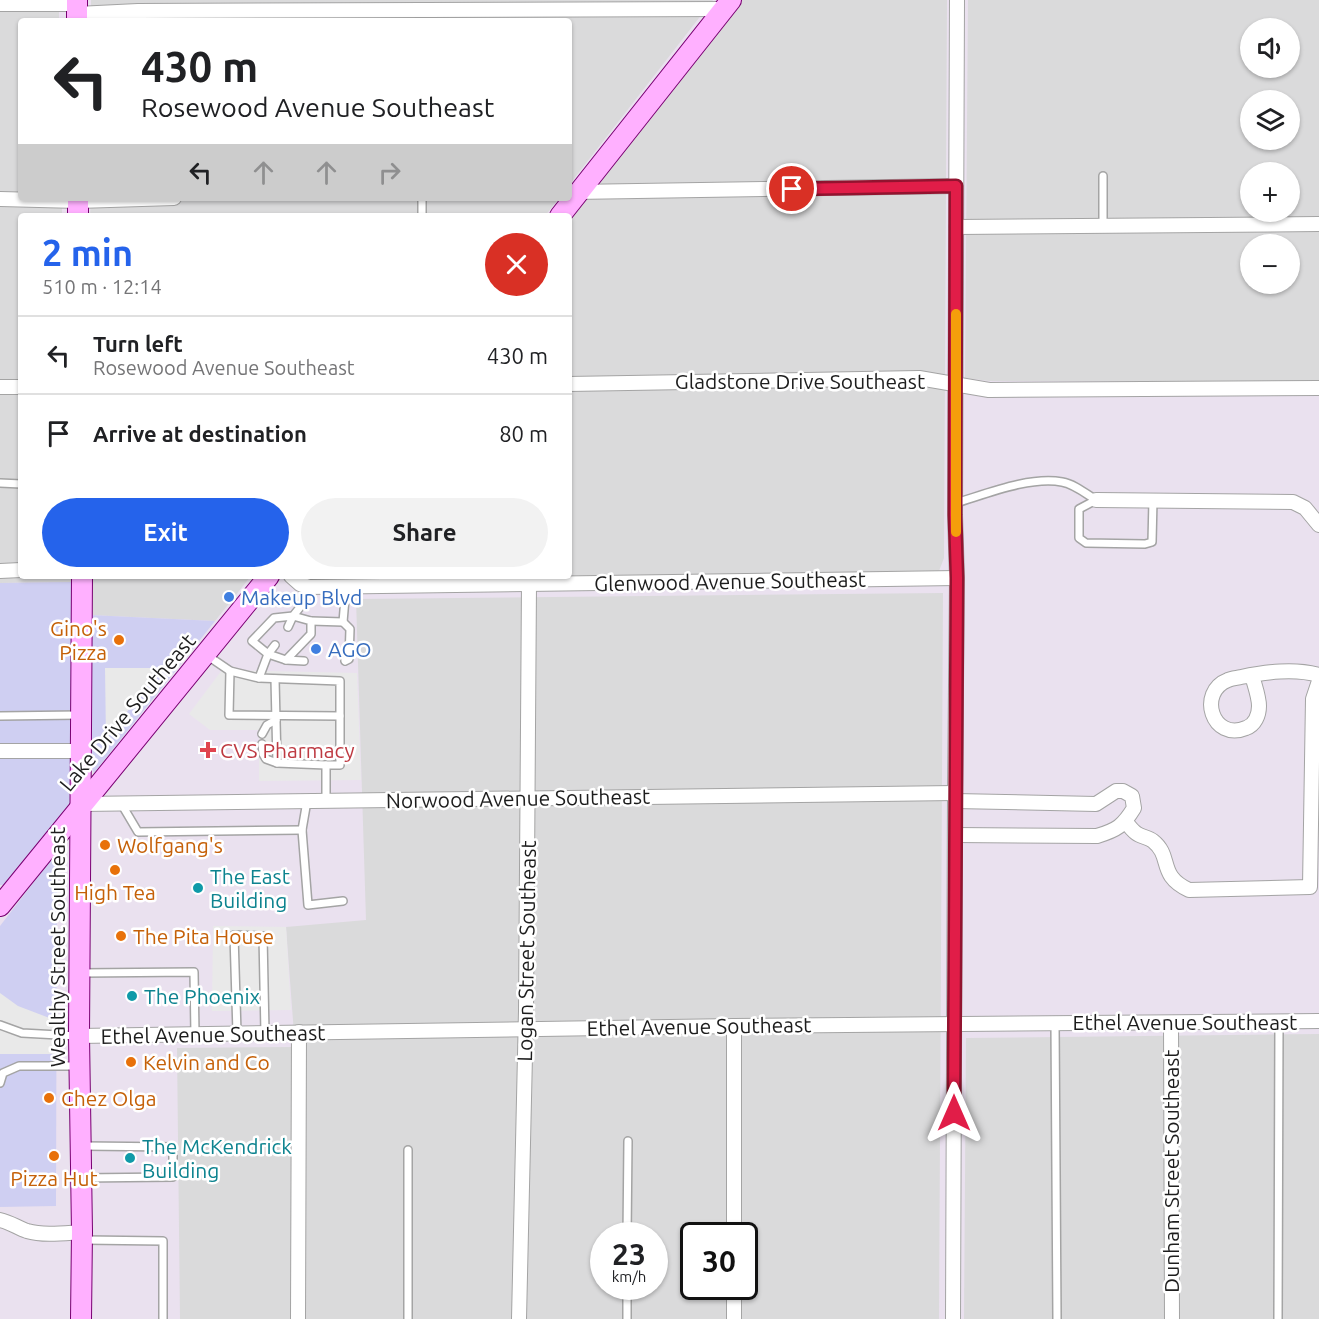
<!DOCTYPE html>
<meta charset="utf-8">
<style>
:root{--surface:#fff;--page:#f2f2f2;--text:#202124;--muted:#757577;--line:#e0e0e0;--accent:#2563eb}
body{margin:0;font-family:Ubuntu,sans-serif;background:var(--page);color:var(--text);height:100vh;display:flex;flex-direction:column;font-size:22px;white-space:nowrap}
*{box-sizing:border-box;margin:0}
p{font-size:20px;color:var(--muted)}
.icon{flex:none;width:33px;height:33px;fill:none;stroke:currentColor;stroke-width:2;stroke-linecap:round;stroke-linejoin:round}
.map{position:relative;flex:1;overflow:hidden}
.details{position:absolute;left:18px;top:213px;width:554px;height:366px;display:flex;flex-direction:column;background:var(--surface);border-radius:6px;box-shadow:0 2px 4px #0004}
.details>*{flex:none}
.top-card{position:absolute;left:18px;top:18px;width:554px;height:183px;border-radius:6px;box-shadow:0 2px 4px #0004;background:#fff;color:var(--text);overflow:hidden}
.controls{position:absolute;left:1240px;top:18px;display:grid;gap:12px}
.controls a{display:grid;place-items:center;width:60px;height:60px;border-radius:50%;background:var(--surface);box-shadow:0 2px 4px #0004;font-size:30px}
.speed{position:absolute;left:590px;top:1222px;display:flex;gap:12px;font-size:30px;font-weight:700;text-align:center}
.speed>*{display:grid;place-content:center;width:78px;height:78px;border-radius:50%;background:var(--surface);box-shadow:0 2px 4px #0004;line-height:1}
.speed small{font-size:15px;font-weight:400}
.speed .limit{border:3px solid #111;border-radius:9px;background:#fff;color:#111}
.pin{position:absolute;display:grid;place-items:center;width:51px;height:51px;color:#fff;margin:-26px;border:3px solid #fff;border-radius:50%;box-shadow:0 2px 6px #0007}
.me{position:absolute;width:66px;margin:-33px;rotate:0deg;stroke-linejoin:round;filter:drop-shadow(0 0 4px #0008)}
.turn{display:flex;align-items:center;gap:21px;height:126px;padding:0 24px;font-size:27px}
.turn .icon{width:78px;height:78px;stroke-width:2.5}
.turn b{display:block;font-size:42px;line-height:51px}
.lanes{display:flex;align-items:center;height:57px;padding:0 24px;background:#0003;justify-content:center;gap:30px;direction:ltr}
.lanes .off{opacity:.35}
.round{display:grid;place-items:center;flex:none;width:63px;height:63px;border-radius:32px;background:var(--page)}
.summary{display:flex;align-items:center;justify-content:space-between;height:102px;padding:0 24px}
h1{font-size:36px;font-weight:700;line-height:45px;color:var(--accent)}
.cta{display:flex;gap:12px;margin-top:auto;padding:12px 24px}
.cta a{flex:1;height:69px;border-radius:36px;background:var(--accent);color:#fff;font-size:24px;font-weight:700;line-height:69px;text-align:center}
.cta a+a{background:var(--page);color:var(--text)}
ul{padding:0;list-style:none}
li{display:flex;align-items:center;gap:18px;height:78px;padding:0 24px;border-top:2px solid var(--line)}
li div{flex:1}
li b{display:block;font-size:22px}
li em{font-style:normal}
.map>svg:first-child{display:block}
</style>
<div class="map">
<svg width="1319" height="1319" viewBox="0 0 1319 1319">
<rect width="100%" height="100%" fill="#eae1ef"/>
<g fill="#dadadb" fill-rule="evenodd">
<polygon points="0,0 59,0 59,21 21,21 21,198 62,198 62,216 21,216 21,576 71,576 71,582 0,583"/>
<polygon points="91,0 713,0 569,185 568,21 91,21"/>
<polygon points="739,0 947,0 944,558 939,571 316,580 308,576 568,576 569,217"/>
<path d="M968,0H1319V382L989,381L965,378ZM1251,28H1290V68H1251ZM1251,100H1290V140H1251ZM1251,172H1290V212H1251ZM1251,244H1290V284H1251Z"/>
<polygon points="91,198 559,198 545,216 90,216"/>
<polygon points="90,576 251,576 215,621 90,615"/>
<path d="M943,593L939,1319H180L177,1048L295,1047L286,927L366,920L356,599ZM603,1236H654V1287H603ZM693,1236H744V1287H693Z"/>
<polygon points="1319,1034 1319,1319 964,1319 966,1038"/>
</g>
<g fill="#cfcff2">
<polygon points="71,582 73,799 9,885 0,885 0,583"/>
<polygon points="90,615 215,621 94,773 89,763"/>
<polygon points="57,852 56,1206 0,1207 0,926"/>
</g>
<g fill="#e9e9e9">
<polygon points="105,668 161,668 106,739"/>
<polygon points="222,670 357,673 361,780 259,781 259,730 210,730 189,714"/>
<polygon points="213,926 286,927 291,1010 212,1011"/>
<polygon points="0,993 18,1006 60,1022 60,1054 0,1054"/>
</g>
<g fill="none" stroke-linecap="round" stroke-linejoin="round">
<g stroke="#a4a4a4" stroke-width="10">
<g id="service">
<polyline points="1103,176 1103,226"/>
<polyline points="422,198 422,216"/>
<polyline points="0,483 21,484"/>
<path d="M956,503C986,494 1030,476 1062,482C1074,484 1085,493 1096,500L1079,509V538L1086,543L1145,544L1152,542L1153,500"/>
<polyline points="311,621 343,622 350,629 349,659 345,661"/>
<polyline points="343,622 346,587"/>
<polyline points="275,645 268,654 286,660 311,634 311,621 293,616 288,627"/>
<polyline points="208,656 230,671 259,678 340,681 340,765 326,765 326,800"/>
<polyline points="286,660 304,661"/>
<polyline points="230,671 229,715 340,716"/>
<polyline points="259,678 268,654 252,641 274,618 293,616 301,606 307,587"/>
<polyline points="275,679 277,763 326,765"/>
<polyline points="0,716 79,715"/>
<polyline points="262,734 267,725 276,720"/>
<polyline points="262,744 263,754 266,759 277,763"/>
<polyline points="307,801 302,830 308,905 343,901"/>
<polyline points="122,805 138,832 302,830"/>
<polyline points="82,973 194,972 195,1034"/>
<polyline points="1055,1023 1057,1319"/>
<polyline points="0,1025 22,1033 77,1036"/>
<polyline points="237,1033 234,935 263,936 265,1033"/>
<polyline points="0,1083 3,1073 19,1066 79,1066"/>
<polyline points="82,1178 173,1177 173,1147 84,1146"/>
<polyline points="627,1236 628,1141"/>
<polyline points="85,1240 163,1241 163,1319"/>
<polyline points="408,1319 408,1150"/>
<polyline points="627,1319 627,1287"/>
<polyline points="1278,1319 1279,1022"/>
</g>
</g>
<g stroke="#a4a4a4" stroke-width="16">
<g id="minor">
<polyline points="0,4 77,4"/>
<polyline points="77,14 138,11 724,9"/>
<polyline points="574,192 956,186"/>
<polyline points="0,199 78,201 174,198"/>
<polyline points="956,227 1319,224"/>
<polyline points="568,384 919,378 989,390 1319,388"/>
<polyline points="0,387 21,387"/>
<polyline points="1096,500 1293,502 1305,508 1319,525"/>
<polyline points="0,571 21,570"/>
<polyline points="291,576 300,584 309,587 957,578"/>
<path d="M1252,675C1254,684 1259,696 1259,706C1259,715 1255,725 1246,728C1212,742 1197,692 1228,680C1232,678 1237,678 1241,677C1266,672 1294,668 1319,675"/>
<polyline points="0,751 81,751"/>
<path d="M955,801L1096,804L1116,791H1123L1132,796L1134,808C1123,826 1117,830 1097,836L955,835"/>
<polyline points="82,804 955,793"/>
<path d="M1126,822C1129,826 1132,830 1136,833C1141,837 1148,837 1153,841C1173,857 1157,875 1189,890L1310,887L1313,699L1319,681"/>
<polyline points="1171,1023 1172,1319"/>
<polyline points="734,1026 734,1236"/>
<polyline points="79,1036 734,1026 1319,1021"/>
<path d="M0,1220C10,1222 18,1228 27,1231C44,1236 65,1233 82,1232"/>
<polyline points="734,1287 734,1319"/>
<polyline points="298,1319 299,1032"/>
<polyline points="519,1319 526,1011 529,584"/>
<polyline points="953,1319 955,793 957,578 955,515 957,0"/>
</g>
</g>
<g stroke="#780071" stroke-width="22">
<g id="secondary">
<polyline points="77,0 77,21"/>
<polyline points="78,198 78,216"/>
<polyline points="560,216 731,0"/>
<polyline points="0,906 269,576"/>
<polyline points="81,1319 82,1232 79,1036 82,576"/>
</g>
</g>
<use href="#service" stroke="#fff" stroke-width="7"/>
<use href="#minor" stroke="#fff" stroke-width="14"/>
<use href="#secondary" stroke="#ffb0ff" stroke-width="20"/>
</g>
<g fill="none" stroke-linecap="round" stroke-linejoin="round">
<g stroke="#92132f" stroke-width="15">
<polyline id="route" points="792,189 956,186 955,515 957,578 954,1113"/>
</g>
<use href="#route" stroke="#e11d48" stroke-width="10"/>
<polyline stroke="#f59e0b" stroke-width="10" points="956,532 956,314"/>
</g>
<g fill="#3f7fe0" stroke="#fff" stroke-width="2">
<circle cx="229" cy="597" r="6"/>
<circle cx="316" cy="649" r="6"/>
</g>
<g fill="#e8710a" stroke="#fff" stroke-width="2">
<circle cx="119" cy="640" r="6"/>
<circle cx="105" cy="845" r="6"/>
<circle cx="115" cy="870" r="6"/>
<circle cx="121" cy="936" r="6"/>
<circle cx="131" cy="1062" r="6"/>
<circle cx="49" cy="1098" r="6"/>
<circle cx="54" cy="1156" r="6"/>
</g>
<path fill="#e0444e" stroke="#fff" stroke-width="2" d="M205 741h6v6h6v6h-6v6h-6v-6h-6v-6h6z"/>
<g fill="#0f9aa8" stroke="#fff" stroke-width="2">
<circle cx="198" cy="888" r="6"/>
<circle cx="132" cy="996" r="6"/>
<circle cx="130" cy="1158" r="6"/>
</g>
<g text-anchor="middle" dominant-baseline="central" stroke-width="5" stroke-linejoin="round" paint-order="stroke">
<g font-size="21" fill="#1d1d1d" stroke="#fff">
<text x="800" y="381">Gladstone Drive Southeast</text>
<text transform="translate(730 581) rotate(-1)">Glenwood Avenue Southeast</text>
<text transform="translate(127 712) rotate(-50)">Lake Drive Southeast</text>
<text transform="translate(518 798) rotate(-1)">Norwood Avenue Southeast</text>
<text transform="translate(57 947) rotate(-90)">Wealthy Street Southeast</text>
<text transform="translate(526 951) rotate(-89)">Logan Street Southeast</text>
<text x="1185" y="1022">Ethel Avenue Southeast</text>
<text transform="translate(699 1026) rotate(-1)">Ethel Avenue Southeast</text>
<text transform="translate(213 1034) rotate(-1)">Ethel Avenue Southeast</text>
<text transform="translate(1171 1171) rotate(-90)">Dunham Street Southeast</text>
</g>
<g font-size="21" fill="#366cbe" stroke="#fff" text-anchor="start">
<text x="241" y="597">Makeup Blvd</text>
<text x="328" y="649">AGO</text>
</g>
<g font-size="21" fill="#c56008" stroke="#fff" text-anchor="start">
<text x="107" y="628" text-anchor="end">Gino's<tspan x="107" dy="24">Pizza</tspan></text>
<text x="117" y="845">Wolfgang's</text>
<text x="115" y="892" text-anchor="middle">High Tea</text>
<text x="133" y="936">The Pita House</text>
<text x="143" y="1062">Kelvin and Co</text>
<text x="61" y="1098">Chez Olga</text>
<text x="54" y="1178" text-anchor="middle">Pizza Hut</text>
</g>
<g font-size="21" fill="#be3a42" stroke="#fff" text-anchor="start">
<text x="220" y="750">CVS Pharmacy</text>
</g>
<g font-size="21" fill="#0d838f" stroke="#fff" text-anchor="start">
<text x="210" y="876">The East<tspan x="210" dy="24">Building</tspan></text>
<text x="144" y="996">The Phoenix</text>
<text x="142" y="1146">The McKendrick<tspan x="142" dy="24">Building</tspan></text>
</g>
</g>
</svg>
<div class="controls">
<a><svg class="icon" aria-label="sound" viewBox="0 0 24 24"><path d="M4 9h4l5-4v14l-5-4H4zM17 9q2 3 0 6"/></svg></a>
<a><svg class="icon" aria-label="layers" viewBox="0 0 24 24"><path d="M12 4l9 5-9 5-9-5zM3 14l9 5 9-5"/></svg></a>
<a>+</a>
<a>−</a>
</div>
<div class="speed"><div>23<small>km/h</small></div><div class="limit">30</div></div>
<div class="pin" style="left:792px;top:189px;background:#d93025"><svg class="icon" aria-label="arrive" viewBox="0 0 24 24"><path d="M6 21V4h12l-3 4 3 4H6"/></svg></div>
<svg class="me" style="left:954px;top:1113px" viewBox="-20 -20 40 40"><path d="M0-17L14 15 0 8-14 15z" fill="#e11d48" stroke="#fff" stroke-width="4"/></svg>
<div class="top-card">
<div class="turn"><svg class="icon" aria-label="left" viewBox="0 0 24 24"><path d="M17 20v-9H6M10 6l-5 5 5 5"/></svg><div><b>430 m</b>Rosewood Avenue Southeast</div></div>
<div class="lanes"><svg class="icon" aria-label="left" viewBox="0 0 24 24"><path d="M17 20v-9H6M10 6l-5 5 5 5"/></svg><svg class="icon off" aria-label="ahead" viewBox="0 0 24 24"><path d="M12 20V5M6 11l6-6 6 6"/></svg><svg class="icon off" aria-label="ahead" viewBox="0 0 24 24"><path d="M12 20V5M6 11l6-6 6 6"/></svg><svg class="icon off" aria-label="right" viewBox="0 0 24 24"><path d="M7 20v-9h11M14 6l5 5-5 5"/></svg></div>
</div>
<section class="details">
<div class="summary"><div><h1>2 min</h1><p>510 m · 12:14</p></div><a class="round" style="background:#d93025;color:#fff"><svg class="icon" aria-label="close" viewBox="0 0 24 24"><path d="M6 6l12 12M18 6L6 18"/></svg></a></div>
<ul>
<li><svg class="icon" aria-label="left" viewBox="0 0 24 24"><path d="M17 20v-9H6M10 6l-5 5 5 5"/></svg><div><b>Turn left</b><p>Rosewood Avenue Southeast</p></div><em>430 m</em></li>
<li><svg class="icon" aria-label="arrive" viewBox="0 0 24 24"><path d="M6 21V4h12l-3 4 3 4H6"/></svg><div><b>Arrive at destination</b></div><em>80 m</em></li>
</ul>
<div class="cta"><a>Exit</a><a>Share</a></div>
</section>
</div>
